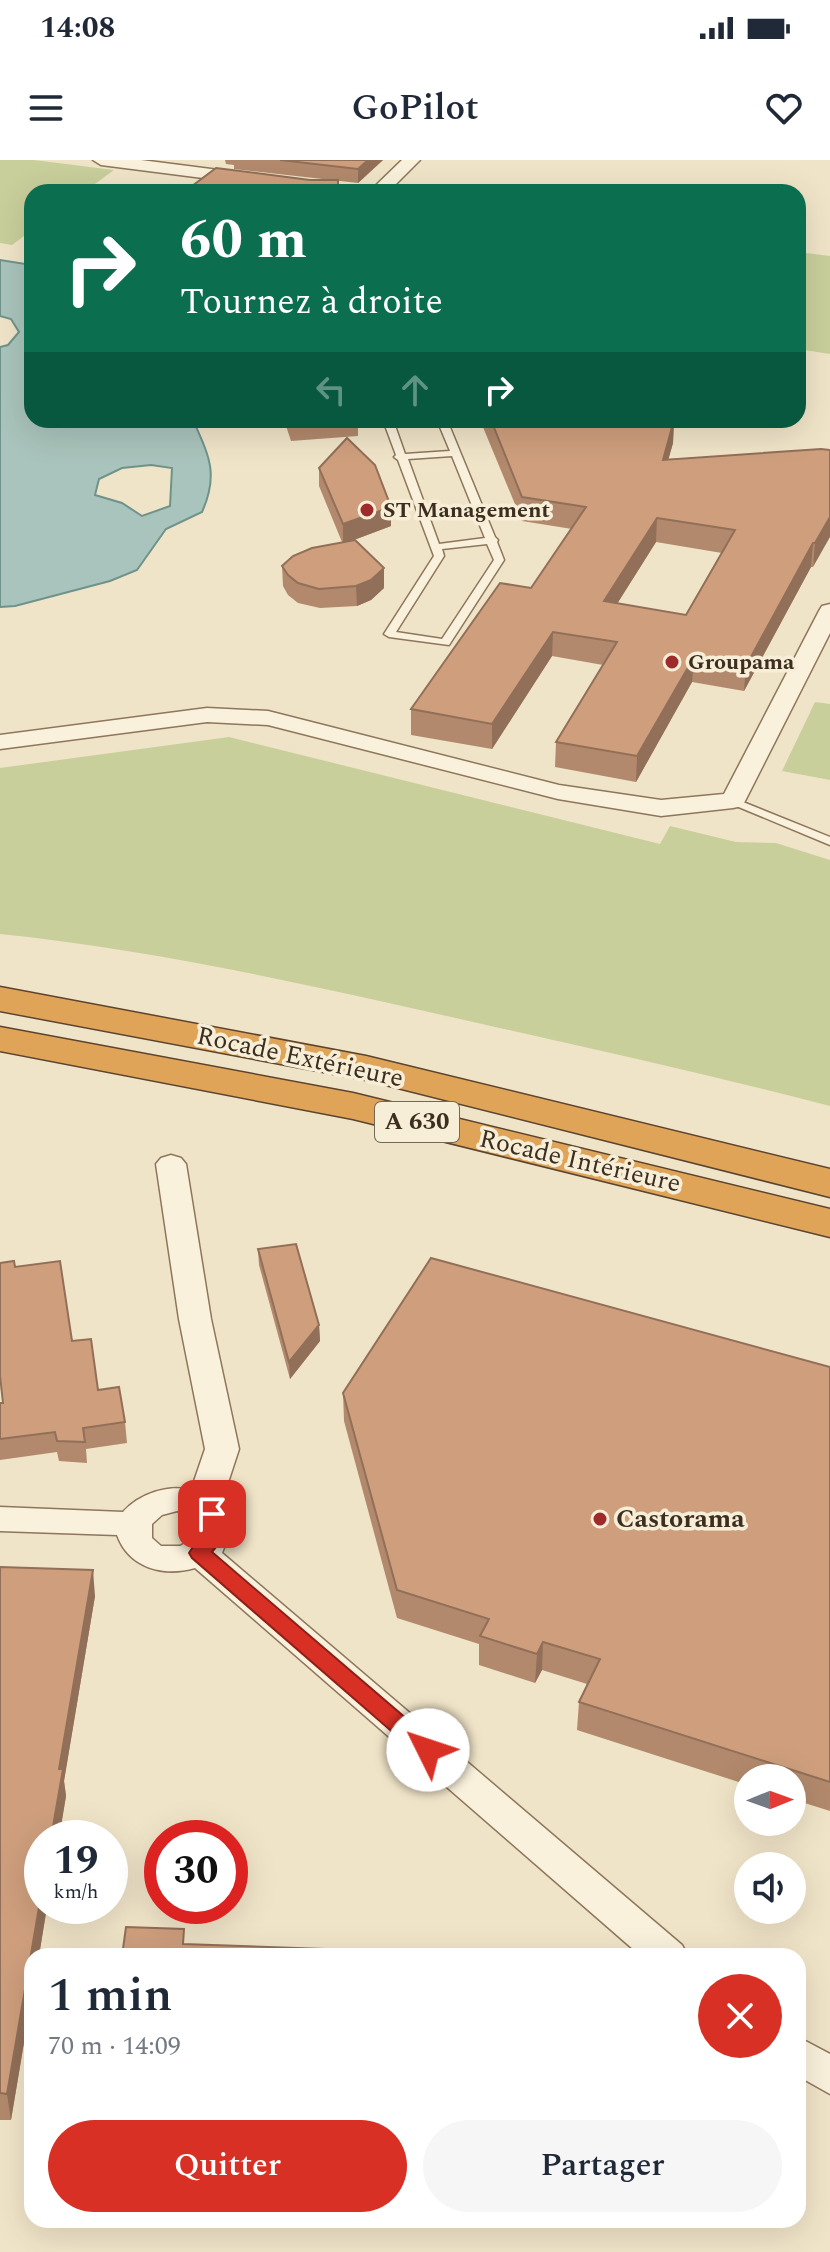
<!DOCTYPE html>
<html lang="fr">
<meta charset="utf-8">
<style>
:root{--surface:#fff;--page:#f6f6f7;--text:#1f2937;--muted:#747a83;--accent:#d93025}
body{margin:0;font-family:Spectral,serif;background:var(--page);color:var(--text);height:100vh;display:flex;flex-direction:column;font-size:30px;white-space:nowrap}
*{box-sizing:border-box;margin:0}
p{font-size:26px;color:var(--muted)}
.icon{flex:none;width:44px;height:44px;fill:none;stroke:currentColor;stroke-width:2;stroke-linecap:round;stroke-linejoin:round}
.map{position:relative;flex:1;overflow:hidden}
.sheet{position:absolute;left:24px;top:1788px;width:782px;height:280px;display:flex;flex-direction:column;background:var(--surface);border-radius:24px;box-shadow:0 8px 32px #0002}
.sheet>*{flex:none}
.banner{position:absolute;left:24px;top:24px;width:782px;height:244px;border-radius:24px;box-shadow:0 8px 32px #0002;background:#0b6e4f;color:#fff;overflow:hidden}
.needle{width:52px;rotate:89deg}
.tools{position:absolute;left:734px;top:1604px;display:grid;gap:16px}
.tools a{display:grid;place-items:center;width:72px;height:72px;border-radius:50%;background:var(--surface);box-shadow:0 8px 32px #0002;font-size:40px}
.speed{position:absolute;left:24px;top:1660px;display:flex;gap:16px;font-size:40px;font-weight:700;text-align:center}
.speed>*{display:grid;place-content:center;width:104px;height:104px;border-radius:50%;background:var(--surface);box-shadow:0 8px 32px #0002;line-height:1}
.speed small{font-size:20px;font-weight:400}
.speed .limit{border:12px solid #d22;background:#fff;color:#111}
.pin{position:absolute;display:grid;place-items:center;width:68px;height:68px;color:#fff;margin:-34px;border-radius:16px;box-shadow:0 4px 12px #0006}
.me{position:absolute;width:88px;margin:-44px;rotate:311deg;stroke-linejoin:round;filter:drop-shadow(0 0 6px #0008)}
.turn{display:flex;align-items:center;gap:28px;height:168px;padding:0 24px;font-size:36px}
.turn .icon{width:104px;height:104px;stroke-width:2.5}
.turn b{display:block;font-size:56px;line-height:68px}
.lanes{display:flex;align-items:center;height:76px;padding:0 24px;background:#0003;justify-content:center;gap:40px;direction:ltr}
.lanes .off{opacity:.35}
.round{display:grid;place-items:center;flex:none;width:84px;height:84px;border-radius:42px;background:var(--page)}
.summary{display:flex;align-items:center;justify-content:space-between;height:136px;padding:0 24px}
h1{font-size:48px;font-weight:600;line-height:60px}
.primary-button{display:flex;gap:16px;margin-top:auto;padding:16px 24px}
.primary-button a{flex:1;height:92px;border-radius:48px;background:var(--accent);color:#fff;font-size:32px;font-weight:600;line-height:92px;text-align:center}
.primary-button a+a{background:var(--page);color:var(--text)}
.status{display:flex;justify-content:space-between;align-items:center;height:56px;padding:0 40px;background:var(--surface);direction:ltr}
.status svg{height:22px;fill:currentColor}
header{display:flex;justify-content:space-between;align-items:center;height:104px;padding:0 24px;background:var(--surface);font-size:36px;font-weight:600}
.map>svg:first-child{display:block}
</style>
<div class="status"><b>14:08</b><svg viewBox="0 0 49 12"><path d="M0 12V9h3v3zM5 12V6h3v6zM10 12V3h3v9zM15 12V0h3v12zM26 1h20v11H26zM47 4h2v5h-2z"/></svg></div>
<header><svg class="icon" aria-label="menu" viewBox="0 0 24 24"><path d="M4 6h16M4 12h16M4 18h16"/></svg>GoPilot<svg class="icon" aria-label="heart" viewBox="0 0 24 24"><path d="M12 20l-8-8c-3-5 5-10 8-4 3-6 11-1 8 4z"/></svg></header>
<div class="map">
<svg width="830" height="2092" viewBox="0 0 830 2092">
<rect width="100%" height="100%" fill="#f0e4c8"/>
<g fill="#c9cf9b">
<polygon points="0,0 34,0 114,10 84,32 32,32 32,70 12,85 0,83"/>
<polygon points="798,92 830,96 830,194 798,189"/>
<polygon points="815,542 830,544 830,620 782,611"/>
<path d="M229,577L660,684L670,666L736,682L776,683L830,700V946C714,916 598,890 482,864C323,828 163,791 0,774V608Z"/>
</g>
<path fill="#a9c4bc" stroke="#6f938a" stroke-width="2" fill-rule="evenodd" d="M0,100L32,105V260H193C209,296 219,314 202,352L166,369L137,410L110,421L15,446L0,447V187L8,185L19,172L11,159L0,156ZM151,305L172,308L170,346L142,356L122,343L95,335L99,319L122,308Z"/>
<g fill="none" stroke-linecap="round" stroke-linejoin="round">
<g stroke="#8d765c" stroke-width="3">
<g id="lane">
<path d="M383,260H393L405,294L450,291L437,260H447L495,377L498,380L497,382L504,400L449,485L389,477L384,474L434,396L398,300L394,297L396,295ZM452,296L485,378L439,384L408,299ZM487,384L494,400L442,479L396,472L444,396L442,389Z"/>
<polygon points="733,638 830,677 830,685 729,643 729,639"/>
</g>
</g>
<g stroke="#8d765c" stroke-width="3">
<g id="street">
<polygon points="93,0 141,0 250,14 259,19 250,24 101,5"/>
<polygon points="402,0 420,0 388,32 369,32"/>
<polygon points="298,20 351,27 360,32 292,29 289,25"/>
<polygon points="830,444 830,473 745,641 742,646 733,648 661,656 558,639 268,565 207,562 0,589 0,575 207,548 268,551 559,625 661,640 724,634 819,451 822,446"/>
<path d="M171,995L181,998L186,1004L211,1159L239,1289L221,1344L233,1364L222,1393L682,1785L688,1796H641L195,1408C163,1417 129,1408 117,1375L0,1371V1347L123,1352C139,1334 168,1324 191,1330L205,1289L179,1159L156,1004L161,998ZM177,1351L189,1354L199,1364L195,1378L180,1386H161L152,1378V1364L162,1355Z"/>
<polygon points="798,1877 830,1894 830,1934 798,1916"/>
</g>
</g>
<g stroke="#5b4430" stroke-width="3">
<g id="highway">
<polygon points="0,827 366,896 830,1009 830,1037 366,920 0,851"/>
<polygon points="0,867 353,933 830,1049 830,1077 353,959 0,891"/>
</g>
</g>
<use href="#lane" fill="#faf1dc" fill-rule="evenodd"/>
<use href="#street" fill="#faf1dc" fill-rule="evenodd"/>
<use href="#highway" fill="#e0a458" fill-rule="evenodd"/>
</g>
<g fill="#b2896c" fill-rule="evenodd">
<polygon points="225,0 383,0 358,23 234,9 234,5 226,4"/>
<polygon points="284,260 358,260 358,276 291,281"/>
<path d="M480,260H674L673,283L668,299L830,290L813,407H811L744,531L692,522L636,622L555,607L556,582L603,505L552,496L492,589L411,575V549L531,428L572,369L522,361ZM656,382L722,393L686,455L617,444Z"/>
<polygon points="319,308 391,366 354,380 384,408 384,428 371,440 357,446 320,448 298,443 288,435 283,426 282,406 342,382 319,326"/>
<polygon points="258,1089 319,1165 320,1181 290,1219 259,1105"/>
<polygon points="15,1107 72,1181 98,1230 125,1262 127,1283 86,1289 87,1303 59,1301 57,1292 0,1300 0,1243 3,1243"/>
<polygon points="830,1207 830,1651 792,1639 792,1618 748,1618 748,1625 577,1570 579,1542 587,1524 542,1510 535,1523 479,1505 479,1484 397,1458 344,1261 343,1233"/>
<polygon points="0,1407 95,1436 64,1621 66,1636 11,1960 0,1960"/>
</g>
<g fill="#916f58">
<polygon points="368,0 383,0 358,23 358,9"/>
<polygon points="674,260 673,283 662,323 663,300"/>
<polygon points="391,347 391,366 343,384 343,364"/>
<polygon points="830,357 830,377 813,407 815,383"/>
<polygon points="657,358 656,382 603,466 604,441"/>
<polygon points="813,383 811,407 744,531 746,506"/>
<polygon points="384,408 384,428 371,440 357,446 356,426"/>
<polygon points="553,472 552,496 492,589 492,564"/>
<polygon points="694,497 692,522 636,622 637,596"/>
<polygon points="319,1165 320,1181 290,1219 289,1202"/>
<polygon points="93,1410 95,1436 64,1621 66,1636 59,1678 51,1678 59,1609"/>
<polygon points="543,1482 542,1510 535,1523 537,1494"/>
<polygon points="42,1730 42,1746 47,1746 39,1796 32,1796 32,1834 11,1960 7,1934"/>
</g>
<g fill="#cf9f7d" stroke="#916f58" stroke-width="2" fill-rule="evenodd">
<polygon points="280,0 368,0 358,9"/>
<polygon points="216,8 310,20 338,20 338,32 184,32"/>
<polygon points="290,260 325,260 291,262"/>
<path d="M491,260H674L663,300L821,289L830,290V357L815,383H813L746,506L694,497L637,596L556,582L617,482L553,472L492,564L411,549L500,423L531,428L586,347L522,337ZM657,358L735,370L686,455L604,441Z"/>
<polygon points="347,278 375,305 391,347 343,364 319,308"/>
<polygon points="355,380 384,408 371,420 356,426 319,429 298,423 288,415 282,406 293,396 312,388"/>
<polygon points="296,1084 319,1165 289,1202 258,1089"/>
<polygon points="431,1098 830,1207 830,1622 579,1542 600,1499 543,1482 537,1494 480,1476 489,1459 397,1430 343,1233"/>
<polygon points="14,1101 15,1107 60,1101 72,1181 91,1179 98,1230 119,1227 125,1262 83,1268 85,1282 57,1281 55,1272 0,1279 0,1243 3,1243 0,1216 0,1103"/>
<polygon points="0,1407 93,1410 59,1609 63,1609 51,1678 42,1678 42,1730 7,1934 0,1933"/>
<polygon points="126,1767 184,1769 183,1784 521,1796 122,1796"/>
</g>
<path fill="#d93025" stroke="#8d1f18" stroke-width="2" d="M212,1347L219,1349C230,1368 226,1376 212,1392L436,1584L439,1590L436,1596L428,1599L420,1596L192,1398L189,1393C198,1377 210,1373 202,1354L205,1349Z"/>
<g fill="#9e2a2b" stroke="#f7eed8" stroke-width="3">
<circle cx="367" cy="350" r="8"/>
<circle cx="672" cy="502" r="8"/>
<circle cx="600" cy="1359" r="8"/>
</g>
<g text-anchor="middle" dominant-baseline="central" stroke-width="7" stroke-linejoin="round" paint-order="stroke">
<g font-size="22" font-weight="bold" fill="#3d2e20" stroke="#f7eed8" text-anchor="start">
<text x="383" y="350">ST Management</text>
<text x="688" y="502">Groupama</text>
</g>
<rect fill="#f7eed8" stroke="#756857" stroke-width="2" x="375" y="942" width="84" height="40" rx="6"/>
<g font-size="24" font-weight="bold" fill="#3d2e20">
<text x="417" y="962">A 630</text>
</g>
<g font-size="26" fill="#3d2e20" stroke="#f7eed8">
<text transform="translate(300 897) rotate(12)">Rocade Extérieure</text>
<text transform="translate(580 1001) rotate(13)">Rocade Intérieure</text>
</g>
<g font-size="26" font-weight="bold" fill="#3d2e20" stroke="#f7eed8" text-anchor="start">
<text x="616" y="1359">Castorama</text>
</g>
</g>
</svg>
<div class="tools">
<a><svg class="needle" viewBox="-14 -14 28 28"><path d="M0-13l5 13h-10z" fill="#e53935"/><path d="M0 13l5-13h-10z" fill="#747a83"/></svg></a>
<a><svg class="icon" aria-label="sound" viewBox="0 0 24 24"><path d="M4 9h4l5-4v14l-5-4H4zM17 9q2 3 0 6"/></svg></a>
</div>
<div class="speed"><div>19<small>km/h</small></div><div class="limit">30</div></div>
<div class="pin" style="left:212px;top:1354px;background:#d93025"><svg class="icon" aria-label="arrive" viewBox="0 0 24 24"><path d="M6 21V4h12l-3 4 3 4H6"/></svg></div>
<svg class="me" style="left:428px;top:1590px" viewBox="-20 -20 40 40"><circle r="19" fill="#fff"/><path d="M0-13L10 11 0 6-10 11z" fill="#d93025"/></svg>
<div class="banner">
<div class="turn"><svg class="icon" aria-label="right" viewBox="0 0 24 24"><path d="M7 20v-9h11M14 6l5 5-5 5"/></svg><div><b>60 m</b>Tournez à droite</div></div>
<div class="lanes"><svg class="icon off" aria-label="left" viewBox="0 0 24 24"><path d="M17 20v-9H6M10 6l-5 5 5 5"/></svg><svg class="icon off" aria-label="ahead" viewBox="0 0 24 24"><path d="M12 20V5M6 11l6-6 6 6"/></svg><svg class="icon" aria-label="right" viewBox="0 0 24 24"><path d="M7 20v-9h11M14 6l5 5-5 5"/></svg></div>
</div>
<section class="sheet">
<div class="summary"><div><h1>1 min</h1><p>70 m · 14:09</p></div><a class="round" style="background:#d93025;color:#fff"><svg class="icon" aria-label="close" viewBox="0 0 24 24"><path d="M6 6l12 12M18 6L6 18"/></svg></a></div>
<div class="primary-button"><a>Quitter</a><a>Partager</a></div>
</section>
</div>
